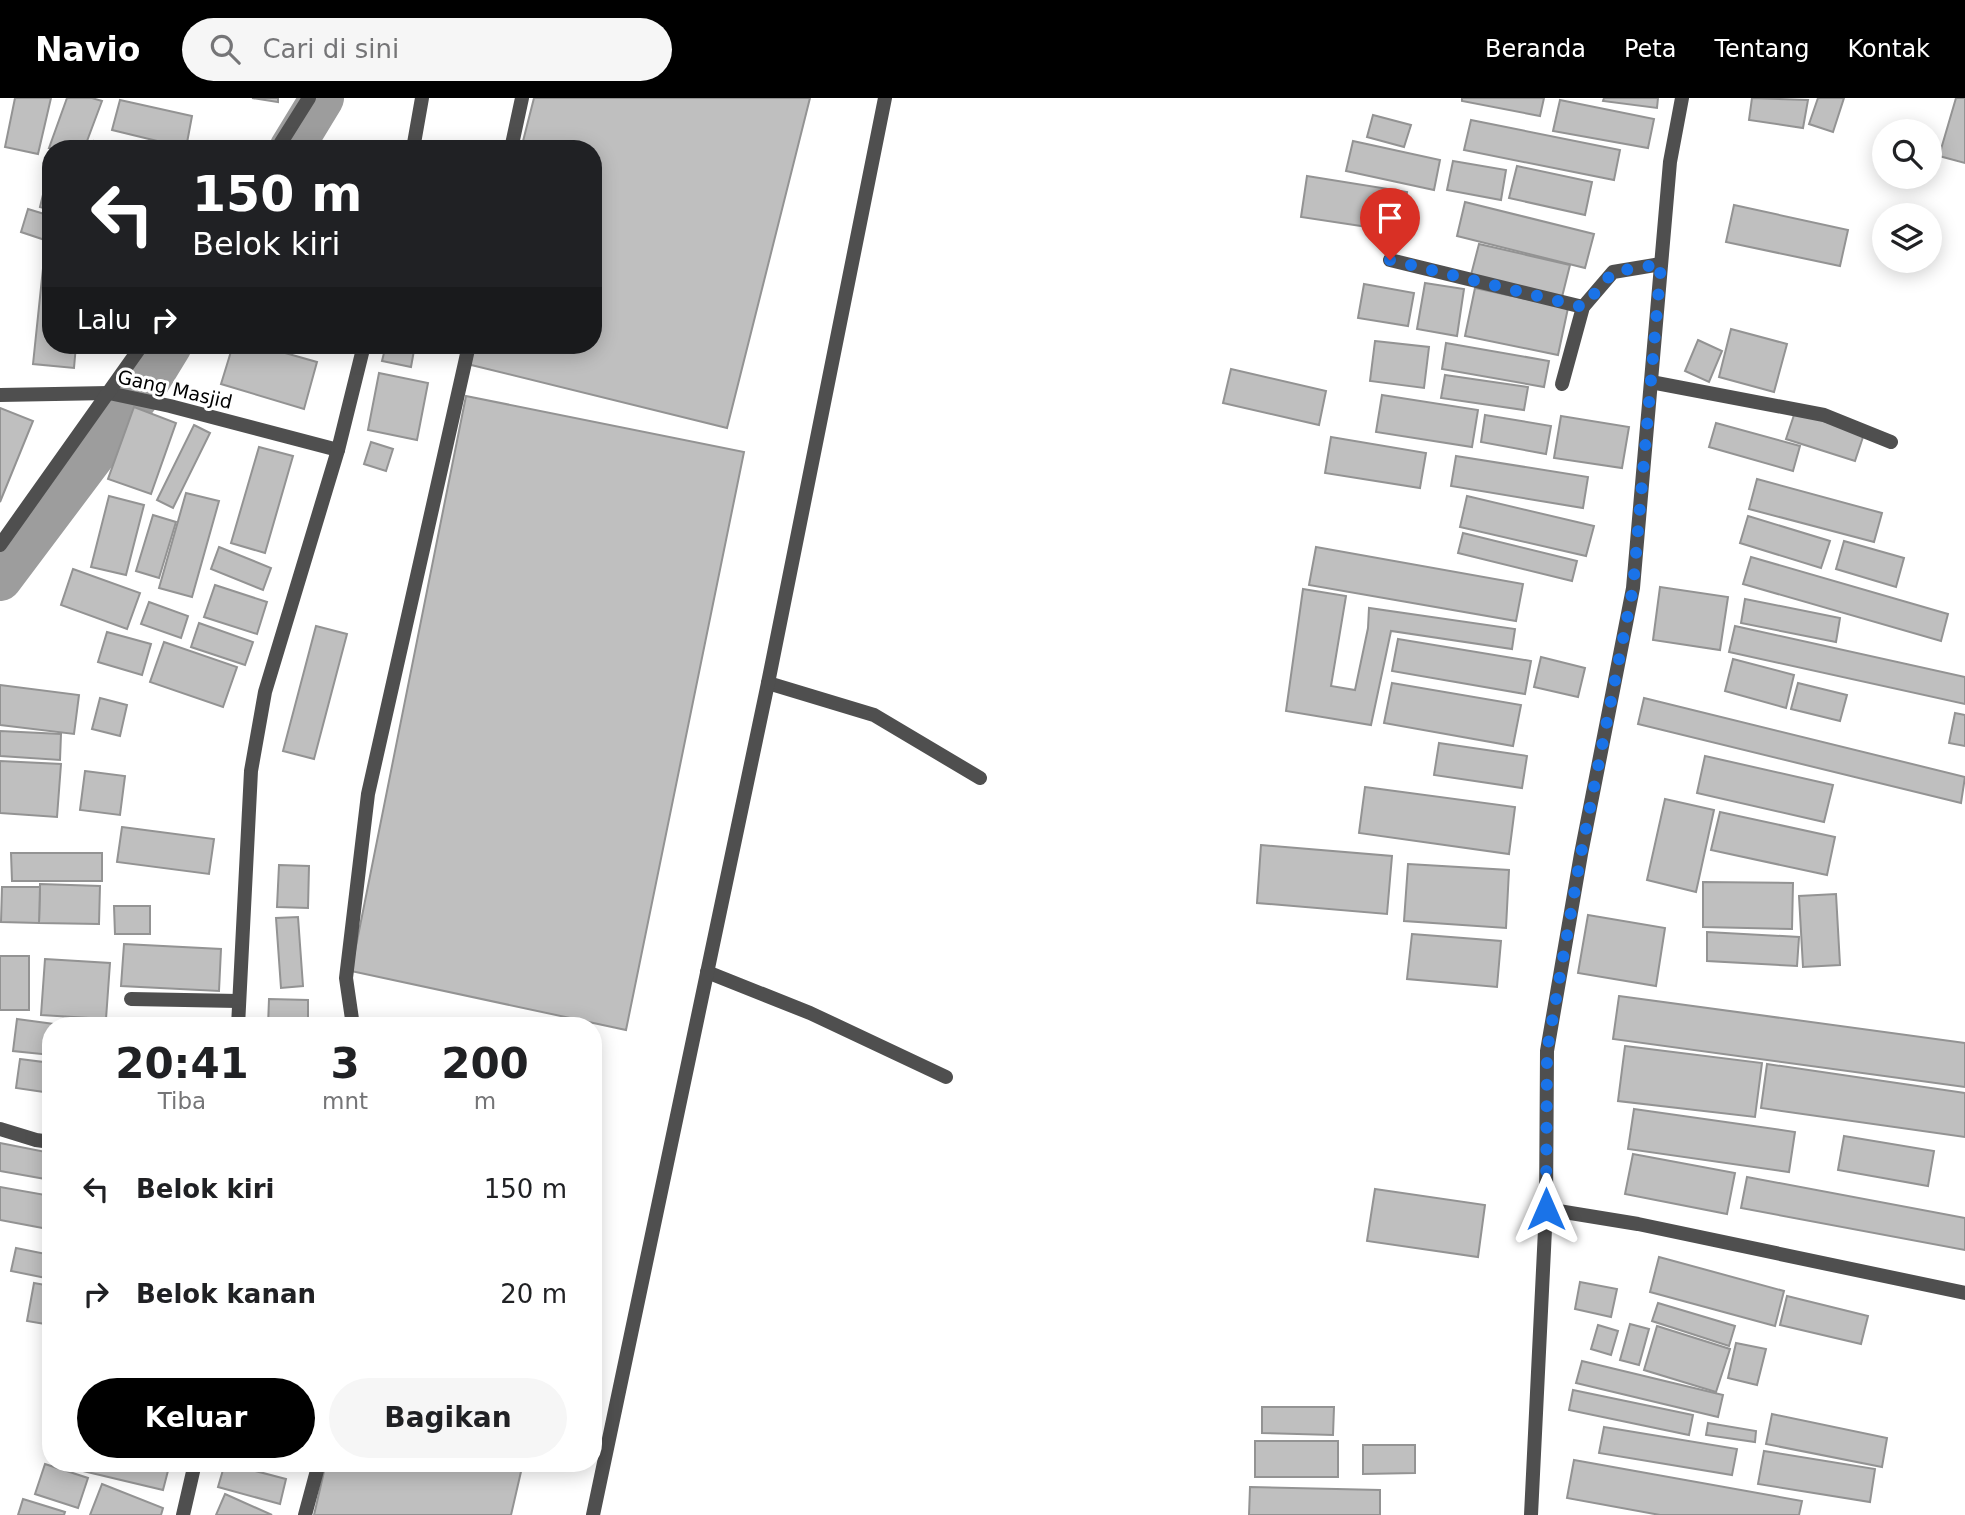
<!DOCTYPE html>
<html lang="id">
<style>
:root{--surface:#fff;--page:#f6f6f6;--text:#202124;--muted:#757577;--accent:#000}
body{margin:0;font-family:"DejaVu Sans",sans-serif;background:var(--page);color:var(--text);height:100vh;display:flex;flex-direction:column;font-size:26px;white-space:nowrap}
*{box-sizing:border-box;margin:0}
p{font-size:23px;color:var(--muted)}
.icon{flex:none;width:38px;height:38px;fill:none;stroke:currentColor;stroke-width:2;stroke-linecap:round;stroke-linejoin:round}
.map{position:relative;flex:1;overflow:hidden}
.panel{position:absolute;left:42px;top:919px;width:560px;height:455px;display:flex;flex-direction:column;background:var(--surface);border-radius:28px;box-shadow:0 4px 18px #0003}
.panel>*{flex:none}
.top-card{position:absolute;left:42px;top:42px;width:560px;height:214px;border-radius:28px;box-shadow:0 4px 18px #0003;background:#202124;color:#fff;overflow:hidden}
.buttons{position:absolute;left:1872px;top:21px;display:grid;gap:14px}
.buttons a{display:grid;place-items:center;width:70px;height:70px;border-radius:50%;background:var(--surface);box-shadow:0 4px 18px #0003;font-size:35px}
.pin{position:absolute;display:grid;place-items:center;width:60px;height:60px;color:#fff;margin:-72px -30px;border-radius:50% 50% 50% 0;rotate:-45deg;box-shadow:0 0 7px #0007}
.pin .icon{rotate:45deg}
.me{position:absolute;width:77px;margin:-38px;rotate:0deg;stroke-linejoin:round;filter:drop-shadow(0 0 5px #0008)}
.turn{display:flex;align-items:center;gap:24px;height:147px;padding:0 35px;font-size:32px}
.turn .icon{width:91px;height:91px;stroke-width:2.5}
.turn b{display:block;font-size:49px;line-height:60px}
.then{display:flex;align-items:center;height:66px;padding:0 35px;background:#0003;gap:14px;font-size:26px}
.eta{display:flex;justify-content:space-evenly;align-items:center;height:119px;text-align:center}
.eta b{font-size:42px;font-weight:700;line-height:49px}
.cta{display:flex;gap:14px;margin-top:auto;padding:14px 35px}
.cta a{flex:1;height:80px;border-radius:42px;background:var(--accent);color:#fff;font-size:28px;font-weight:700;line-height:80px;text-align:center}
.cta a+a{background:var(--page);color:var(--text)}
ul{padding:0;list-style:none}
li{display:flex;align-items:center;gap:21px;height:105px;padding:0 35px}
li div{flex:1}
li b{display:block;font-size:26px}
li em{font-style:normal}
header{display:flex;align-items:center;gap:42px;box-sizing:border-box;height:98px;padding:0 35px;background:var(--accent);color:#fff}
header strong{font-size:33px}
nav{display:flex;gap:38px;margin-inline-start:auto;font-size:24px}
.search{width:490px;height:63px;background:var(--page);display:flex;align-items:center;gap:18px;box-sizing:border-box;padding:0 24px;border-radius:38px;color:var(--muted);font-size:26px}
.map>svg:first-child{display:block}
</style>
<header>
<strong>Navio</strong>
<div class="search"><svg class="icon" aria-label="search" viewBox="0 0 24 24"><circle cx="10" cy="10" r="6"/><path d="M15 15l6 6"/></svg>Cari di sini</div>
<nav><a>Beranda</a><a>Peta</a><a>Tentang</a><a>Kontak</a></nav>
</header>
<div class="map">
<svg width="1965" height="1417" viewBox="0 0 1965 1417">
<rect width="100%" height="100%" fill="#fff"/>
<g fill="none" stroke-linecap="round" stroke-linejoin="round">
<g stroke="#9d9d9d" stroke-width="44">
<polyline points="291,51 322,0"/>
<polyline points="0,481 145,288 170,247"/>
</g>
</g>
<g fill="#bfbfbf" stroke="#939393" stroke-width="2">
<polygon points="15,0 51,0 38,56 5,49"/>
<polygon points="67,0 92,0 102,3 84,51 49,50"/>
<polygon points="252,0 278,0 278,4"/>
<polygon points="534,0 810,0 727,330 467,266 471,247 593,247 593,51 521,51"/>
<polygon points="1462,0 1544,0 1540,18 1462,3"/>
<polygon points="1604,0 1658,0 1657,10 1603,3"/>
<polygon points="1752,0 1808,2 1803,30 1749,22"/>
<polygon points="1818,0 1844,0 1833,34 1809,26"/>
<polygon points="1956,0 1965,0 1965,65 1939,58"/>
<polygon points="120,2 192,18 186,50 112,32"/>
<polygon points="1560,2 1654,21 1648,50 1553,33"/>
<polygon points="1373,17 1411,27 1404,49 1367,39"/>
<polygon points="1471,22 1620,52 1614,82 1464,52"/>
<polygon points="94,43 129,51 92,51"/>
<polygon points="1353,43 1440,62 1434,92 1346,73"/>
<polygon points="1453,63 1506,72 1501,102 1447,92"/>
<polygon points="1517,68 1592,84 1585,117 1509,100"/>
<polygon points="49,72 51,72 51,112 40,109"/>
<polygon points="1307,78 1407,94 1401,134 1301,119"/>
<polygon points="1465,104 1594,136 1585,170 1457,138"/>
<polygon points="1734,107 1848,132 1840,168 1726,144"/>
<polygon points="28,111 51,118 51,144 21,134"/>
<polygon points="1479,146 1570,167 1562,199 1471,177"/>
<polygon points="44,161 51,162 51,247 76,247 74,270 33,266"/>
<polygon points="1425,185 1464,191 1457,238 1417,231"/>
<polygon points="1364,186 1414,195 1408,228 1358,220"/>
<polygon points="1475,190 1568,210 1558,257 1465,238"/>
<polygon points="1731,231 1787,246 1774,294 1719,279"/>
<polygon points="1698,242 1722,253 1709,284 1685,273"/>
<polygon points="1375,243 1429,249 1424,290 1370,283"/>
<polygon points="1446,245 1549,263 1544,289 1442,271"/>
<polygon points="233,247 257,247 317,264 304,311 221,286"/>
<polygon points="386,247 415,247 411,269 382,263"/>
<polygon points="1231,271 1326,293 1319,327 1223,305"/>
<polygon points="379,275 428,285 417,342 368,332"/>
<polygon points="1445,277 1528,289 1524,312 1441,300"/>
<polygon points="1382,297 1478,312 1472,349 1376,334"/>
<polygon points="466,298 744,354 626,932 351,873"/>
<polygon points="134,309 176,325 151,396 108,381"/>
<polygon points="0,310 33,323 0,404"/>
<polygon points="1795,314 1864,336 1855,363 1786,341"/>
<polygon points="1485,317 1551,328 1546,356 1481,344"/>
<polygon points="1561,318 1629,329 1622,370 1554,360"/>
<polygon points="1716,325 1800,348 1793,373 1709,349"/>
<polygon points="194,327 210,335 173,410 157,402"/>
<polygon points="1331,339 1426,355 1420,390 1325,375"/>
<polygon points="371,344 393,351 386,373 364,366"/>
<polygon points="259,349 293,358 265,455 231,445"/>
<polygon points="1456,358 1588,379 1583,410 1451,388"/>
<polygon points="1757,381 1882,415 1874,444 1749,411"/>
<polygon points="186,395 219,403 192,499 159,490"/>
<polygon points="109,398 144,407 126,477 91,469"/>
<polygon points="1467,398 1594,428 1586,458 1460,429"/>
<polygon points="153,417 176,424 159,480 136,473"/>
<polygon points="1748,418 1830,443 1821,470 1740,445"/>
<polygon points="1463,435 1577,463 1572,483 1458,455"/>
<polygon points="1844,443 1904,460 1896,489 1836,471"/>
<polygon points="219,449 271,470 263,492 211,471"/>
<polygon points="1316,449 1523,486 1516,523 1309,487"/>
<polygon points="1751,459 1948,516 1941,543 1743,486"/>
<polygon points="73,471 140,495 127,531 61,507"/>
<polygon points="215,487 267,504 257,536 204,519"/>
<polygon points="1660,489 1728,499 1720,552 1653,542"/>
<polygon points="1303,491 1346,498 1331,588 1355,592 1368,530 1369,510 1515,531 1512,551 1391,533 1371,627 1286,613"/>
<polygon points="1745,501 1840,520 1836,544 1741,525"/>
<polygon points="149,504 188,518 181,540 141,526"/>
<polygon points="199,525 253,544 245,567 191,549"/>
<polygon points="316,528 347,536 314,661 283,653"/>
<polygon points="1735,528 1965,579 1965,606 1729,554"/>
<polygon points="107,534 151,546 142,577 98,564"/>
<polygon points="1398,541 1531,563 1525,596 1392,573"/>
<polygon points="164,544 237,569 223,609 150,584"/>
<polygon points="1541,559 1585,570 1578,599 1534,589"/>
<polygon points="1733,561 1794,577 1786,610 1725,593"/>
<polygon points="1392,585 1521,607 1513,648 1384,625"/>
<polygon points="1798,585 1847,597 1840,623 1791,611"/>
<polygon points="0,587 79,597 74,636 0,627"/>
<polygon points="100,600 127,607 120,638 92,631"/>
<polygon points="1644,600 1965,679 1961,705 1638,626"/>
<polygon points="1955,615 1965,617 1965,648 1949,645"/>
<polygon points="0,633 61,636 60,662 0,658"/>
<polygon points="1439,645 1527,658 1522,690 1434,677"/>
<polygon points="1705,658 1833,687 1824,724 1697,695"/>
<polygon points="0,663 61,666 57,719 0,715"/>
<polygon points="85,673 125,678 120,717 80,712"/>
<polygon points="1365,689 1515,709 1509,756 1359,735"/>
<polygon points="1665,701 1714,712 1696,794 1647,782"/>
<polygon points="1720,714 1835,739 1827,777 1711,752"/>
<polygon points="122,729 214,741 209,776 117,764"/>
<polygon points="1261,747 1392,758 1387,816 1257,805"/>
<polygon points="11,755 102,755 102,783 12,783"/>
<polygon points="1408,766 1509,772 1506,830 1404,823"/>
<polygon points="279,767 309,768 308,810 277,809"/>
<polygon points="1703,784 1793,785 1792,831 1703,829"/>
<polygon points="40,786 100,788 99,826 39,825"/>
<polygon points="2,789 40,789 39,825 1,824"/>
<polygon points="1836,796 1840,867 1803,869 1799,798"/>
<polygon points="114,808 150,808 150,836 115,836"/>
<polygon points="1588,817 1665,830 1656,888 1578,875"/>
<polygon points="298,819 303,888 281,890 276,820"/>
<polygon points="1707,834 1799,839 1797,868 1707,863"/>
<polygon points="1412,836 1501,843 1497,889 1407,881"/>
<polygon points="124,846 221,851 219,893 121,888"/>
<rect x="0" y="858" width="29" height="54"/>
<polygon points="45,861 110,865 106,921 41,917"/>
<polygon points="1619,898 1965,945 1965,989 1613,941"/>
<polygon points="269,901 308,902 308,928 268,928"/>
<polygon points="17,921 69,928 51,928 51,957 13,953"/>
<polygon points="1625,948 1762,965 1755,1019 1618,1003"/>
<polygon points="20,961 51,965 51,995 16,990"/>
<polygon points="1767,966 1965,995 1965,1039 1761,1010"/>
<polygon points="1634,1011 1795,1034 1789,1074 1628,1051"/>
<polygon points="593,1032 599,1034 593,1058"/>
<polygon points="1844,1038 1934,1053 1928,1088 1838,1072"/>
<polygon points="0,1045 51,1055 51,1082 0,1073"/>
<polygon points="1633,1056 1735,1075 1727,1116 1625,1096"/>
<polygon points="1747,1079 1965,1120 1965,1152 1741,1110"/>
<polygon points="0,1089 51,1098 48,1131 0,1122"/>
<polygon points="1375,1091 1485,1107 1478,1159 1367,1143"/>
<polygon points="16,1150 51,1157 51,1181 11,1173"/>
<polygon points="1659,1159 1784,1193 1775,1228 1650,1194"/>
<polygon points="1580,1184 1617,1191 1611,1219 1575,1211"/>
<polygon points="34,1185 51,1188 51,1227 27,1223"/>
<polygon points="1787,1198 1868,1218 1861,1246 1780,1227"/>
<polygon points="1658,1205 1735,1228 1729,1248 1652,1223"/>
<polygon points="1630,1226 1649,1231 1639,1267 1620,1262"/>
<polygon points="1598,1227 1618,1233 1611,1257 1591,1251"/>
<polygon points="1657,1228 1730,1251 1716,1294 1644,1272"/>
<polygon points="1736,1245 1766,1251 1757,1287 1728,1280"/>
<polygon points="1582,1263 1723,1297 1718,1319 1576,1285"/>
<polygon points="1573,1292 1693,1317 1689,1337 1569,1312"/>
<polygon points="1262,1309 1334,1309 1333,1337 1262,1335"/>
<polygon points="1772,1316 1887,1340 1882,1369 1766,1346"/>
<polygon points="1708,1325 1756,1333 1755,1344 1706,1337"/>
<polygon points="1604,1329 1737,1351 1732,1377 1599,1355"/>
<rect x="1255" y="1343" width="83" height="36"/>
<polygon points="1363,1347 1415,1347 1415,1375 1363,1376"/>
<polygon points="1764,1353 1875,1371 1870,1404 1758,1386"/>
<polygon points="1574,1362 1802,1403 1799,1417 1660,1417 1567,1400"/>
<polygon points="63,1365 170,1365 163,1392 62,1368"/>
<polygon points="225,1365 286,1381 280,1406 218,1389"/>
<polygon points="326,1365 523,1365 511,1417 314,1417"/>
<polygon points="45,1366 88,1380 78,1410 35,1396"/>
<polygon points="102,1386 163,1410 161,1417 90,1417"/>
<polygon points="1250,1389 1380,1392 1380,1417 1249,1417"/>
<polygon points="225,1396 272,1417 216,1417"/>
<polygon points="23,1401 65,1414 64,1417 18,1417"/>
</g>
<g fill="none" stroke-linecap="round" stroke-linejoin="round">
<g stroke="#4f4f4f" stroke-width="14">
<polyline points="511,51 522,0"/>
<polyline points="1651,284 1824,317 1891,344"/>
<polyline points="768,585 874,617 980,680"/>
<polyline points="707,874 810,915 946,979"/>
<polyline points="131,901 238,903"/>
<polyline points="353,928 346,880 368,696 469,247"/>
<polyline points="1546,1111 1638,1126 1965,1195"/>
<polyline points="305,1417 319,1365"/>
<polyline points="593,1417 768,585 885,0"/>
</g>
<g stroke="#4f4f4f" stroke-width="14">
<polyline points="277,51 309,0"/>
<polyline points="1390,162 1583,209"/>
<polyline points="1562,286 1583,209 1613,174 1661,166"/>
<polyline points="0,297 109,295 170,308 338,352"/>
<polyline points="0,447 142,247"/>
<polyline points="0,1031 36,1042 51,1044"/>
<polyline points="1531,1417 1546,1111 1547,953 1581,756 1633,490 1670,64 1682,0"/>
</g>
<g stroke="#4f4f4f" stroke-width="14">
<polyline points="413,51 422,0"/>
<polyline points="238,928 251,673 265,594 338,352 364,247"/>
<polyline points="183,1417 195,1365"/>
</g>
</g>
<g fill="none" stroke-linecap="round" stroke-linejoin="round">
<polyline stroke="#1a73e8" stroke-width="12" stroke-dasharray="0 21.6" points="1390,162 1583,209 1613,174 1661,166 1633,490 1581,756 1547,953 1546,1111"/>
</g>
<g text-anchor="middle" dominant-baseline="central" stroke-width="6" stroke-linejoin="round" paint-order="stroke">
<g font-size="19" fill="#000" stroke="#fff">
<text transform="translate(175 291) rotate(13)">Gang Masjid</text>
</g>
</g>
</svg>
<div class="buttons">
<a><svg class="icon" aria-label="search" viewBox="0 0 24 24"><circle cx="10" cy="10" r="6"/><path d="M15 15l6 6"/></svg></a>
<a><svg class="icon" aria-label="layers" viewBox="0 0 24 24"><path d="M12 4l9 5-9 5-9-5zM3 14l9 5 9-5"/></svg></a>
</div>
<div class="pin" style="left:1390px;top:162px;background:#d93025"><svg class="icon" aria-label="arrive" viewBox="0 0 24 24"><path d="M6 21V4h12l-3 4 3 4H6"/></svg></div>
<svg class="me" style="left:1546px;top:1111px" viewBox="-20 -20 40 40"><path d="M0-17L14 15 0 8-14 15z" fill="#1a73e8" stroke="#fff" stroke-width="4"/></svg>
<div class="top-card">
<div class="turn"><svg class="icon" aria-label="left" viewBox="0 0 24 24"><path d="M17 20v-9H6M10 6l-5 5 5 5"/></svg><div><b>150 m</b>Belok kiri</div></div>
<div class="then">Lalu<svg class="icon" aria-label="right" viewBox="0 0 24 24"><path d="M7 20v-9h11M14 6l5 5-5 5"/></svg></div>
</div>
<section class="panel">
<div class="eta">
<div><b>20:41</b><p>Tiba</p></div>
<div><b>3</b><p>mnt</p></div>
<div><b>200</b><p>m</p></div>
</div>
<ul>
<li><svg class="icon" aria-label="left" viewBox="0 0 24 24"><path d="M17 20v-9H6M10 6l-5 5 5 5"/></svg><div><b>Belok kiri</b></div><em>150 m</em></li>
<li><svg class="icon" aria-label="right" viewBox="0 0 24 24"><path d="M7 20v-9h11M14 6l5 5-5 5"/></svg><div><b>Belok kanan</b></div><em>20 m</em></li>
</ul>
<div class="cta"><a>Keluar</a><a>Bagikan</a></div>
</section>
</div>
